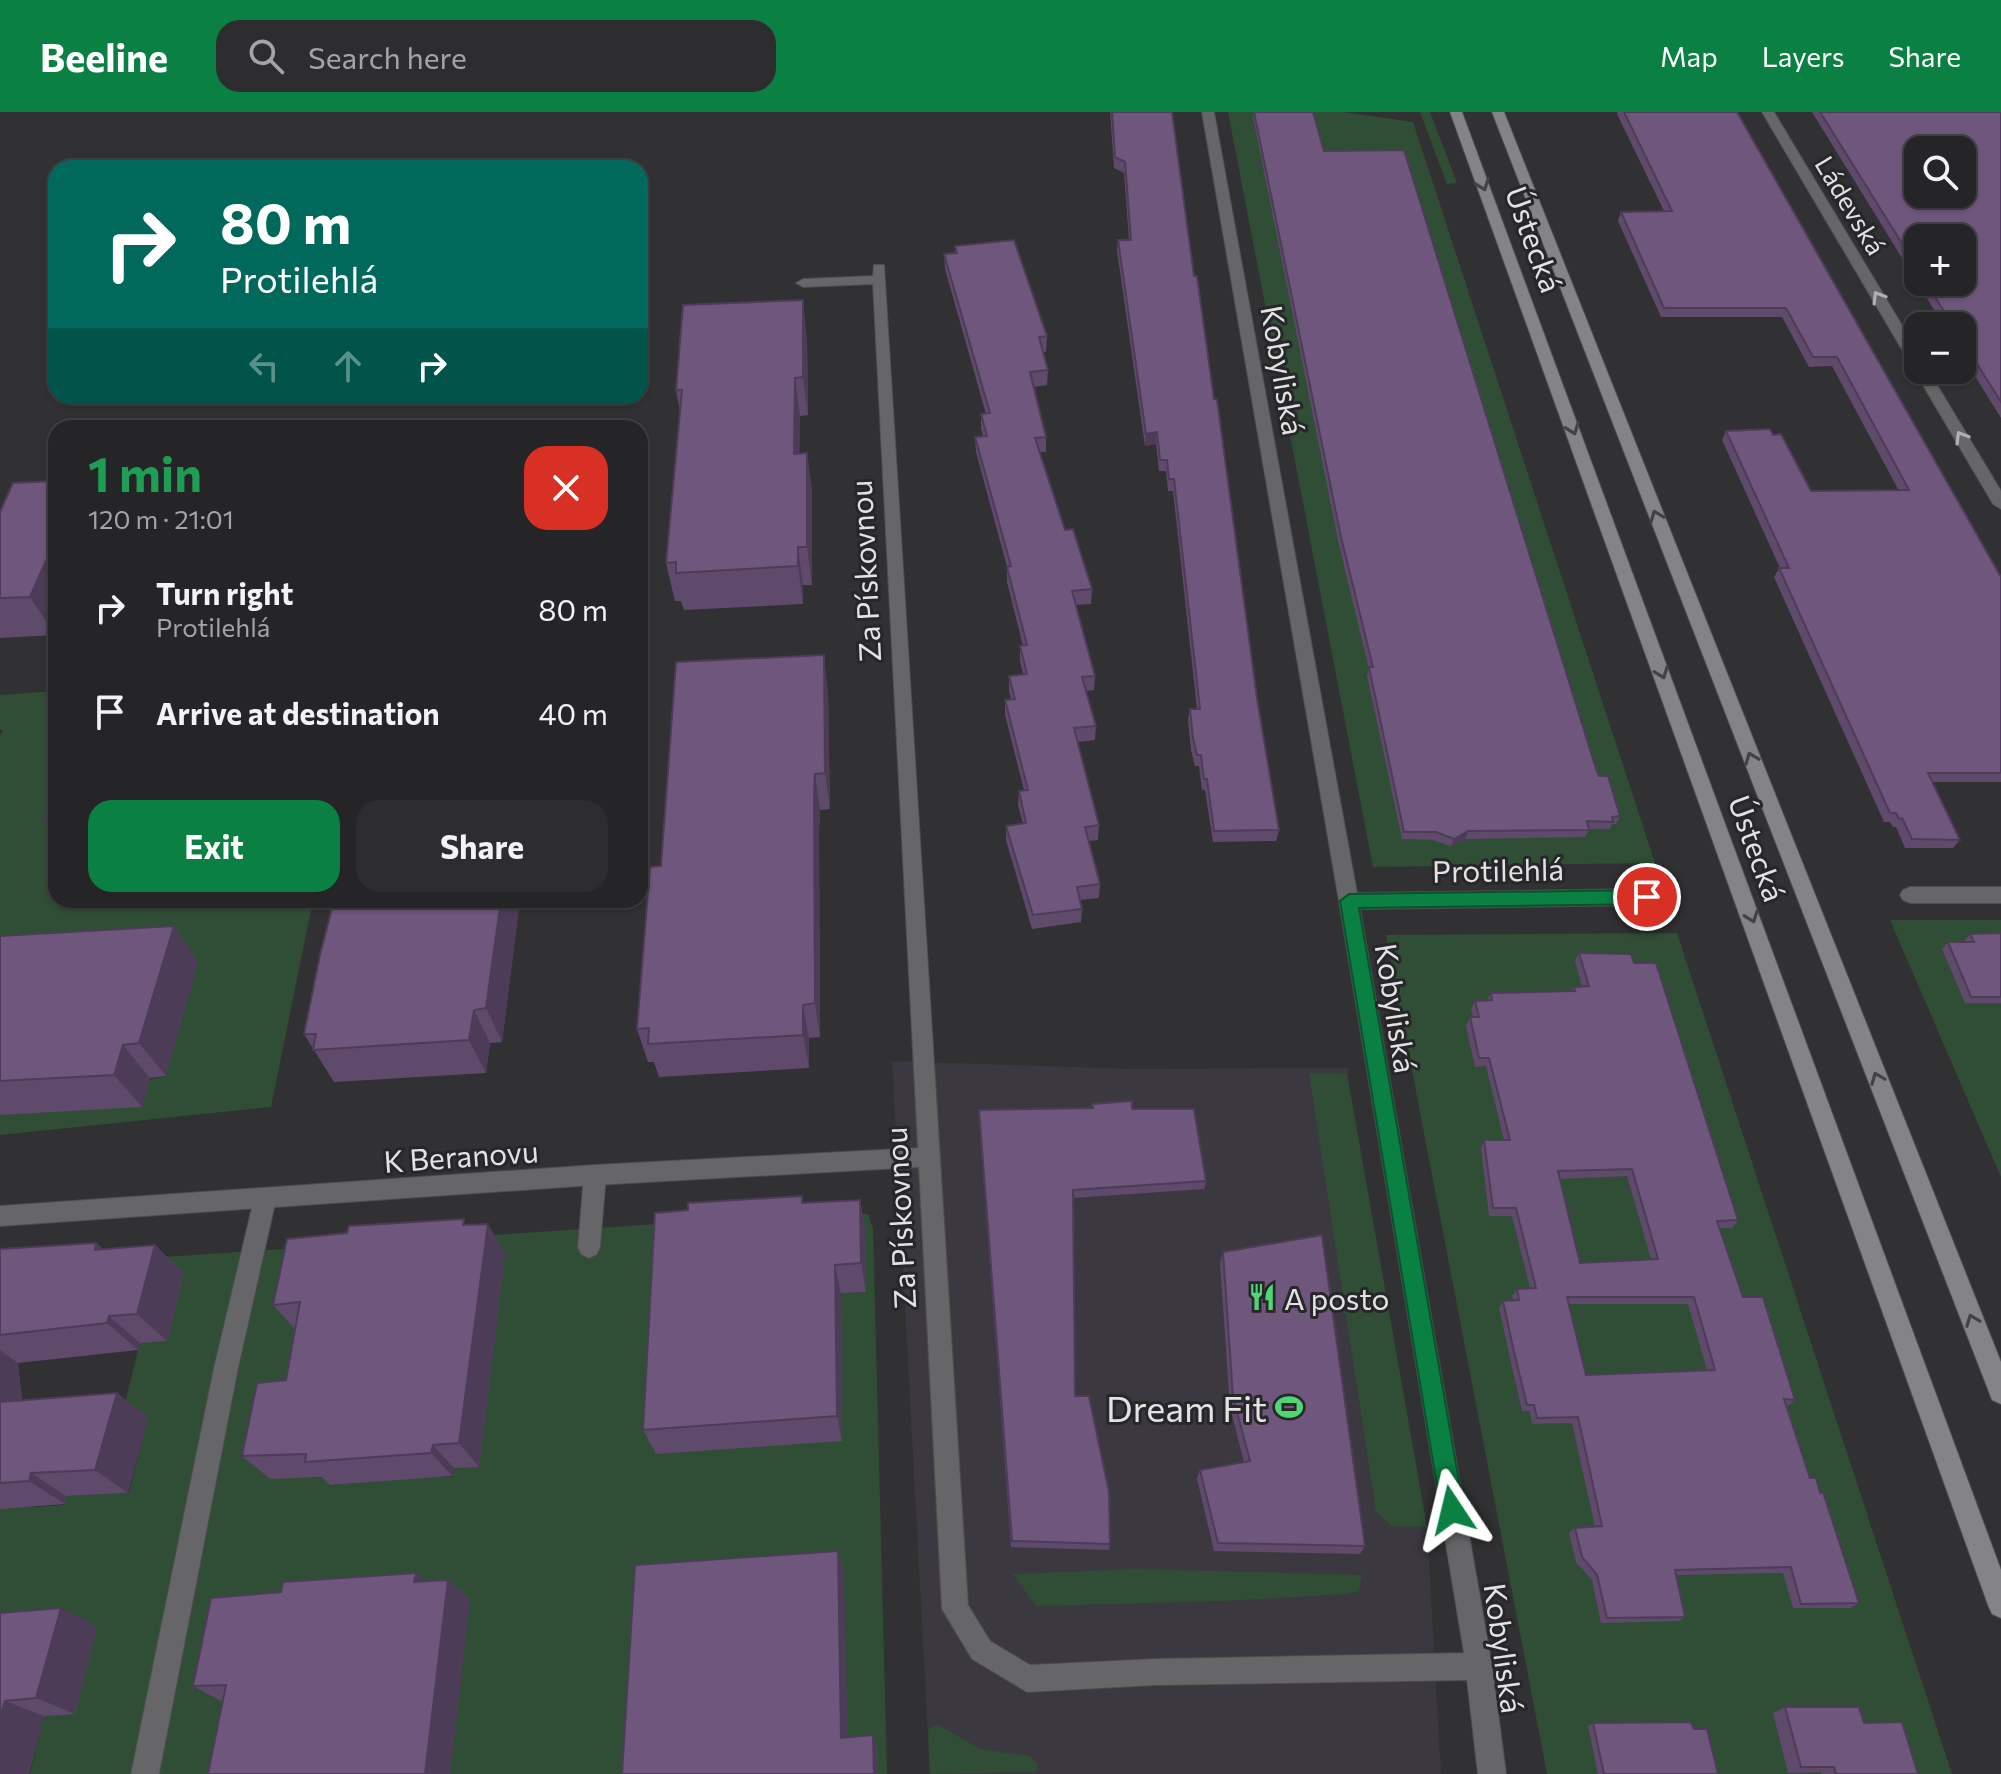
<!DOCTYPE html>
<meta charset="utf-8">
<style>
:root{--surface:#252426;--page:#2d2c2e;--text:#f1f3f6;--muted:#a3a4a7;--line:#424143;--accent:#0b8043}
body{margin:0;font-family:Commissioner,sans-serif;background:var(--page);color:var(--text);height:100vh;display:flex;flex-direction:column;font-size:30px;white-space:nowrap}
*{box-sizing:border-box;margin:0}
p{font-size:26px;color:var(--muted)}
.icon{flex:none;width:44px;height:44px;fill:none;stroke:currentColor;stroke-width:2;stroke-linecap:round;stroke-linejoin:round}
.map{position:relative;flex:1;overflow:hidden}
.drawer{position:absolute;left:48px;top:308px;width:600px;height:488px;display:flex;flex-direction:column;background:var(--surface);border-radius:24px;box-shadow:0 2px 6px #0004,0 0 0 2px var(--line)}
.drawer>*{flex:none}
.hud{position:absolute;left:48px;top:48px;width:600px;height:244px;border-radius:24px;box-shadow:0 2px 6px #0004,0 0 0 2px var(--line);background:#00695c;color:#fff;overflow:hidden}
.buttons{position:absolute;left:1904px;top:24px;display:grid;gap:16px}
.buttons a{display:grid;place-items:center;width:72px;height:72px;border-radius:16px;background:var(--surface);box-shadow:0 2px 6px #0004,0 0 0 2px var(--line);font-size:40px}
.pin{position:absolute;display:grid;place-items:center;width:68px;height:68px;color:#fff;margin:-34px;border:4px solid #fff;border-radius:50%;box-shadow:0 2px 8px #0007}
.me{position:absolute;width:88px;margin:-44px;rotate:350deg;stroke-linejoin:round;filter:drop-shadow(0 0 6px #0008)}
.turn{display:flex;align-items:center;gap:28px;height:168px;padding:0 40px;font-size:36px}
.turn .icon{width:104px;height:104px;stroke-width:2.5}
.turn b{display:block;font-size:56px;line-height:68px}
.lanes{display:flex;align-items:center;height:76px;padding:0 40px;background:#0003;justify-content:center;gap:40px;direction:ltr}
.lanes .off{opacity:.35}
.round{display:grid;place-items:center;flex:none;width:84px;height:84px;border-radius:24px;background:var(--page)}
.overview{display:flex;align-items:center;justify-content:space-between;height:136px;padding:0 40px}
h1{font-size:48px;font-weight:700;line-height:60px;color:#1e9e55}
.cta{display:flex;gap:16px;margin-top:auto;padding:16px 40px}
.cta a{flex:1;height:92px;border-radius:24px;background:var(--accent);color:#fff;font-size:32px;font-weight:700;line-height:92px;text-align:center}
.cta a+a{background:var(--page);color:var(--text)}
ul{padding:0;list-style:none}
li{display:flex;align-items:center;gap:24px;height:104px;padding:0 40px}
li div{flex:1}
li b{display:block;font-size:30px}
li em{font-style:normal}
header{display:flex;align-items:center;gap:48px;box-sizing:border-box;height:112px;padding:0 40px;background:var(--accent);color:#fff}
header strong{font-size:38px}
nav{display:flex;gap:44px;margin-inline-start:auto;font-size:28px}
.search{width:560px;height:72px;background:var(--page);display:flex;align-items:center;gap:20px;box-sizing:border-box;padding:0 28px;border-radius:24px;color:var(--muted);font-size:30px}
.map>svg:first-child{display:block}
</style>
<header>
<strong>Beeline</strong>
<div class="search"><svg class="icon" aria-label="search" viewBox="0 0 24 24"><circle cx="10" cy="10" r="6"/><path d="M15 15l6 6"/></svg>Search here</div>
<nav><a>Map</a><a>Layers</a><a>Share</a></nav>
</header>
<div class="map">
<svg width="2001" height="1662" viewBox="0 0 2001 1662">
<rect width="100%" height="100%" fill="#313032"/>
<polygon fill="#3c3840" points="892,949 1134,957 1349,956 1347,962 1427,1415 1441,1662 930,1662"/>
<g fill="#2f4e35" fill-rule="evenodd">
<polygon points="1228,0 1343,0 1413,10 1655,751 1373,755"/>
<polygon points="1420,0 1430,0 1457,71 1447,72"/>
<polygon points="56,579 56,788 313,788 271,995 0,1023 0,1003 166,964 198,849 0,881 0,624 3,618 0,617 0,583"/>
<polygon points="1890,808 2001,808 2001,1065"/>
<polygon points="1677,821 1952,1662 1547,1662 1386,823"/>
<polygon points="1309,961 1347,962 1427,1415 1392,1414 1376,1399"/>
<path d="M849,1099L868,1102L873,1117L887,1662H878L877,1638L638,1662H450L470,1488L243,1662H30L44,1604L0,1518V1389L35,1395L64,1393L66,1384L129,1381L148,1306L121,1307L140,1231L0,1156ZM454,1356L452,1365L361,1363L359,1371L331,1373L332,1365L297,1366Z"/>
<polygon points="1135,1457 1362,1463 1359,1479 1346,1482 1222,1489 1036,1494 1013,1462"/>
<polygon points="938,1613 980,1637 1029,1644 1038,1652 1036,1660 930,1662 928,1617"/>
</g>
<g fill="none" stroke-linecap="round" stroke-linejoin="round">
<g stroke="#4d4c4e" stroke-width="2">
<g id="service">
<polygon points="595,1053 603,1056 606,1063 600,1135 597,1142 589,1146 581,1142 578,1135 584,1063 587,1056"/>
<polygon points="265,1077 273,1080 276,1087 238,1256 159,1662 131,1662 214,1256 254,1087 257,1080"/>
</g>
</g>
<g stroke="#4d4c4e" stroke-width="2">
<g id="minor">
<polygon points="1202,0 1214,0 1357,781 1647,777 1654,780 1657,785 1654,790 1647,793 1360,797 1492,1554 1506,1662 1478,1662 1467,1568 1156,1573 1027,1580 972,1547 942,1497 919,1055 595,1073 0,1114 0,1094 595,1053 918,1036 873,172 803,175 796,171 803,167 873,164 874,153 884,153 968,1493 990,1529 1030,1553 1156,1547 1464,1541 1339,789"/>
<polygon points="1762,0 1774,0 1918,240 1918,258 1928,258 2001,379 2001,397 1993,392"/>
<polygon points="1910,775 2001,775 2001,791 1910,791 1903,788 1900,783 1903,778"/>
</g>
</g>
<g stroke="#4d4c4e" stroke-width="2">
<g id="secondary">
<polygon points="1450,0 1462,0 2001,1458 2001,1506 1992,1502 1988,1493"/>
<polygon points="1492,0 1504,0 2001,1250 2001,1292 1992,1288 1989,1280"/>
</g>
</g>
<use href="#service" fill="#666567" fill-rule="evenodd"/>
<use href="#minor" fill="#666567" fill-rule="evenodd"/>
<use href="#secondary" fill="#848385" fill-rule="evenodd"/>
</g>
<g fill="#5f4a6c" fill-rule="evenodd">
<polygon points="1110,0 1172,0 1194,164 1257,586 1279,718 1276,729 1213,730 1205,678 1202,678 1199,654 1195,654 1191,638 1188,608 1190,597 1197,597 1173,379 1168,379 1166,359 1159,359 1156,332 1145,334 1117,139 1118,128 1129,128 1124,61 1114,56"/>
<polygon points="1253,0 1313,0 1324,39 1597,660 1620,704 1616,712 1612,712 1610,717 1589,717 1585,725 1465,727 1451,734 1433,728 1402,727 1367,563 1369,557 1339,433 1253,5"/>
<polygon points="1618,0 1737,0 2001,465 2001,670 1932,670 1960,728 1953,736 1905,736 1896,715 1893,715 1890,710 1884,710 1774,465 1779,456 1780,456 1722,328 1726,319 1811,379 1899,379 1832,254 1809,255 1782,205 1661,205 1618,109 1621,100 1664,99 1617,2"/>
<path d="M1812,0H2001V306L1962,243V214H1944ZM1918,126L1962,170H1918Z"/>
<polygon points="955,134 1047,224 1046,240 1043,240 1048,258 1047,273 1033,275 1046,325 1046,340 1040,340 1065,418 1092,477 1091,492 1076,493 1095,564 1094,578 1086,579 1096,614 1095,628 1078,630 1099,713 1098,728 1089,729 1100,772 1099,786 1080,788 1082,797 1081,810 1032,817 1006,728 1006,714 1023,712 1018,693 1019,679 1024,678 1005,603 1005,588 1011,587 1009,579 1009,564 1023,562 1020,549 1020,534 1023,534 1007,470 1007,455 976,340 975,325 983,324 981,317 981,302 986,302 945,157 944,142 955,141"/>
<polygon points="807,226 808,303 800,304 799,342 807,341 812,379 812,473 803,473 803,492 684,498 681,489 675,489 666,451 680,300 676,278"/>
<polygon points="0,400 55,523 0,526"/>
<polygon points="828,580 830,697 820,698 819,722 820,925 809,926 809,956 659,965 654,950 648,950 637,917 661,754"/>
<polygon points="56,675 56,728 50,721 51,718 44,708"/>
<polygon points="520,788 502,930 490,931 486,961 334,970 304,922"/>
<polygon points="2001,821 2001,891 1965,891 1942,837 1948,830 1965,830 1964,829 1970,822"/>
<polygon points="0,824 198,849 166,964 150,966 142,995 0,1003"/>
<path d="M1579,841L1738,1108L1732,1116H1720L1743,1185L1795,1288L1788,1294H1786L1810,1366L1820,1381L1859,1491L1850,1496H1793L1783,1461L1676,1463L1685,1505L1679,1509L1601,1511L1592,1468L1576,1450L1569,1421L1575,1416L1595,1415L1572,1311L1532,1312L1530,1299H1522L1510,1246L1499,1196L1503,1189L1513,1188L1512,1184L1517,1177L1530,1176L1512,1104H1489L1481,1036L1484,1028H1504L1486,954L1475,955L1466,914L1470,905H1473L1471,897L1475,889L1487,888L1491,881L1571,879L1574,875L1582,874L1575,849ZM1627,1064L1651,1147L1580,1151L1560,1067ZM1569,1192H1688L1707,1258L1586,1263Z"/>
<polygon points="1092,992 1132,997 1206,1069 1204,1077 1073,1086 1075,1284 1110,1432 1109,1438 1011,1435 979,1007 1092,996"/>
<polygon points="860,1088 865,1117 866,1180 841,1181 842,1329 656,1342 643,1318 804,1091"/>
<polygon points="467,1113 505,1141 479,1355 454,1356 452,1364 330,1373 322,1365 270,1367 242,1344 286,1268 295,1217 273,1193"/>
<polygon points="96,1131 103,1137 155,1133 184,1162 167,1229 140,1231 138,1238 18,1251 22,1288 117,1281 148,1306 128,1381 66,1384 65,1392 0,1397 0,1137"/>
<polygon points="1223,1140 1365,1434 1360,1442 1214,1439 1197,1367 1200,1358 1244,1350 1230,1295 1220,1151"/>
<polygon points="416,1461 425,1469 448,1468 470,1487 450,1662 208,1662 223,1590 193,1574 281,1480"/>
<polygon points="9,1500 97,1515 75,1602 44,1604 29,1662 0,1662"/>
<polygon points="1785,1595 1864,1611 1918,1662 1821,1662 1821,1660 1788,1661 1773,1601"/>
<polygon points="1593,1611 1694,1617 1718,1662 1598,1662 1588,1614"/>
</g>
<g fill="#4d3c58">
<polygon points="803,188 807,226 808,303 803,265"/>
<polygon points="795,266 800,304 799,380 794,342"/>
<polygon points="1157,320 1156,332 1145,334 1146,322"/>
<polygon points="807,341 812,379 812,473 807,435"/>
<polygon points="56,426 56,520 55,523 30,485"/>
<polygon points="798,435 803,473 803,492 798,454"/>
<polygon points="824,543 828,580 830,697 825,661"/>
<polygon points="815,662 820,698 819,722 820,925 815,891 814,686"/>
<polygon points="1468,719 1465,727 1451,734 1454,727"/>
<polygon points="501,788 520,788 502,930 486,896"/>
<polygon points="174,814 198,849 166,964 139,931"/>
<polygon points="803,893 809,926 809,956 803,923"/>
<polygon points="474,898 490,931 486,961 469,928"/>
<polygon points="123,933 150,966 142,995 114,963"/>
<polygon points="860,1088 865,1117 866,1180 861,1151"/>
<polygon points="488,1112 505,1141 479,1355 459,1331"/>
<polygon points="96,1131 127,1160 95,1138"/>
<polygon points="155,1133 184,1162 167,1229 137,1202"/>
<polygon points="835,1153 841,1181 842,1329 837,1304"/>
<polygon points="109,1204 140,1231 138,1238 107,1211"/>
<polygon points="0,1238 18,1251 24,1316 0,1299"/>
<polygon points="117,1281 148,1306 128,1381 95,1358"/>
<polygon points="433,1333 454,1356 452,1364 431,1341"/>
<polygon points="31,1361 66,1384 65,1392 29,1369"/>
<polygon points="838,1439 844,1459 848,1640 841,1626"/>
<polygon points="416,1461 438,1481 414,1470"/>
<polygon points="448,1468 470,1487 450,1662 425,1662"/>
<polygon points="61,1496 97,1515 75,1602 36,1586"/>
<polygon points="5,1589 44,1604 29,1662 0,1662 0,1605"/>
<polygon points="873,1623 878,1637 878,1662 874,1662"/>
</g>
<g fill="#6e567d" stroke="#4d3c58" stroke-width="2" fill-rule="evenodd">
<polygon points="1112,0 1172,0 1194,164 1197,164 1214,287 1217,287 1257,586 1279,718 1214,719 1207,667 1204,667 1201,643 1197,643 1193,626 1190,597 1200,597 1174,367 1169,367 1167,348 1160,348 1157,320 1146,322 1118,128 1131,128 1125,50 1115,45"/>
<polygon points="1254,0 1313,0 1324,39 1404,38 1597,660 1599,664 1608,664 1620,704 1612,705 1613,710 1587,709 1589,718 1468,719 1454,727 1436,720 1404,720 1369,555 1373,555 1341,425"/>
<polygon points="1624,0 1737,0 2001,465 2001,661 1928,661 1960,728 1912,727 1902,706 1899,707 1896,701 1890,701 1779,456 1789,456 1726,319 1770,317 1773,323 1781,322 1811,379 1909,378 1837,245 1813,245 1786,196 1664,196 1621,100 1672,99"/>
<path d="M1820,0H2001V290L1962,228V214H1953L1926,170H1962V126H1918V157ZM1918,38H1962V82H1918Z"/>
<polygon points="1014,128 1047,224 1039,225 1048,258 1030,260 1046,325 1035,326 1065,418 1073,417 1092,477 1072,479 1095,564 1082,565 1096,614 1074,616 1099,713 1085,715 1100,772 1077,775 1082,797 1033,803 1006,714 1026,711 1019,679 1028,678 1005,588 1015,587 1009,564 1027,562 1020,534 1027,533 1007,455 1011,454 975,325 987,324 981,302 990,301 944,142 957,141 955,134"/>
<polygon points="803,188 803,265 795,266 794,342 807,341 807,435 798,435 798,454 676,461 676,450 666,451 682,278 676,278 683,193"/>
<polygon points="56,369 56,426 30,485 0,486 0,400 13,371"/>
<polygon points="824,543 825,661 815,662 814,686 815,891 803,893 803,923 648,932 649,916 637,917 650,755 661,754 676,550"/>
<polygon points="56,675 56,720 50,721 55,708 44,708"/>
<polygon points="334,788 501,788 486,896 474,898 469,928 313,938 316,922 304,922 320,843"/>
<polygon points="174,814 139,931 123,933 114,963 0,969 0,824"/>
<polygon points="2001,821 2001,885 1971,885 1948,830 1974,830 1970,822"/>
<path d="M1579,841L1631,842L1634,851H1656L1738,1108L1717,1109L1743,1185H1763L1795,1288L1784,1287L1810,1366H1816L1820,1381L1823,1380L1859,1491L1801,1492L1791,1455L1675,1458L1685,1505L1607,1506L1597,1463L1582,1445L1575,1416L1602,1414L1578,1305L1537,1306L1534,1293H1527L1514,1240L1503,1189L1519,1188L1517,1177L1536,1176L1516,1096H1493L1484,1028H1510L1489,946H1479L1470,905H1479L1475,889L1492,888L1491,881L1575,879L1574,875L1589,874ZM1632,1057L1658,1147L1580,1151L1558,1059ZM1567,1185H1694L1715,1258L1586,1263Z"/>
<polygon points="1132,989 1132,997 1194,997 1206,1069 1073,1078 1075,1284 1089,1284 1109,1380 1110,1432 1012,1429 979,998 1093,996 1092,992"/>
<polygon points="802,1084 802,1091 860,1088 861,1151 835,1153 837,1304 643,1318 655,1101 688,1098 688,1091"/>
<polygon points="464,1107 463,1113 488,1112 459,1331 433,1333 431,1341 305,1350 306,1342 242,1344 257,1271 286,1268 300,1190 273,1193 287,1127 347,1121 349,1114"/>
<polygon points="1322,1123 1365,1434 1218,1431 1200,1358 1250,1349 1233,1285 1223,1140"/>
<polygon points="96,1131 95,1138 155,1133 137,1202 109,1204 107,1211 0,1223 0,1137"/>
<polygon points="117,1281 95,1358 31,1361 29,1369 0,1371 0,1290"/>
<polygon points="838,1439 841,1626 873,1623 874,1662 622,1662 635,1453"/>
<polygon points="416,1461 414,1470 448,1468 425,1662 208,1662 226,1573 193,1574 211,1486 281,1480 283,1470"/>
<polygon points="61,1496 36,1586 5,1589 0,1605 0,1501"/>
<polygon points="1785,1595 1859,1595 1864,1611 1902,1610 1918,1662 1836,1662 1834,1655 1801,1655"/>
<polygon points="1691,1610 1694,1617 1707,1617 1718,1662 1604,1662 1593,1611"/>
</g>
<defs><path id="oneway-chevron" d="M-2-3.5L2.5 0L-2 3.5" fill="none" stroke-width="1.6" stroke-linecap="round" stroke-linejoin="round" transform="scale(2)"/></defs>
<g stroke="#434244">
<use href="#oneway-chevron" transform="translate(1483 73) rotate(70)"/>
<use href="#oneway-chevron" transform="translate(1573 317) rotate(70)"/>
<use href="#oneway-chevron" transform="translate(1656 404) rotate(-111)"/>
<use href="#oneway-chevron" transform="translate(1662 561) rotate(70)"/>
<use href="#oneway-chevron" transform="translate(1751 646) rotate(-111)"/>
<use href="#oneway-chevron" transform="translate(1752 805) rotate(70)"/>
<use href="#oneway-chevron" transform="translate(1877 966) rotate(-111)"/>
<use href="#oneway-chevron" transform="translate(1972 1208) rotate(-111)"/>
</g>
<g stroke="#b1b0b2">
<use href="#oneway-chevron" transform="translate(1878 185) rotate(-121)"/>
<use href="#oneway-chevron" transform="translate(1961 325) rotate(-121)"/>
</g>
<polygon fill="#0b8043" stroke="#07532c" stroke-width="2" points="1647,778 1656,785 1647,792 1359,796 1464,1398 1461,1406 1452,1409 1444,1406 1441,1398 1340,789 1349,782"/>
<defs>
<g id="restaurant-bare" transform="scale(2.16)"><path d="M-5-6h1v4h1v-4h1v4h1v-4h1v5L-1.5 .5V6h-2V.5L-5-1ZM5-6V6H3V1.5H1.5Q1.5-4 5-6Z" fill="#4fd675" stroke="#272628" stroke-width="2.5" paint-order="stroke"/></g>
<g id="stadium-bare" transform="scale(2.16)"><path d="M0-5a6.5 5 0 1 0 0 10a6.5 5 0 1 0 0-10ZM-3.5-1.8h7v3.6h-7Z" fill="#4fd675" stroke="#272628" stroke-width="2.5" paint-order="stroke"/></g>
</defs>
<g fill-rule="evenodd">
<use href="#restaurant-bare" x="1262" y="1185"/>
<use href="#stadium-bare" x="1289" y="1295"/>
</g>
<g text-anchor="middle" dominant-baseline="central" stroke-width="6" stroke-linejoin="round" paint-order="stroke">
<g font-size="26" fill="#e3e2e4" stroke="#272628">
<text transform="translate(1851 93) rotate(59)">Ládevská</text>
</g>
<g font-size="30" fill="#e3e2e4" stroke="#272628">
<text transform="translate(1535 127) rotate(70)">Ústecká</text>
<text transform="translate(1284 258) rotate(80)">Kobyliská</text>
<text transform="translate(864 459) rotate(-93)">Za Pískovnou</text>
<text transform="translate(1758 736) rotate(70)">Ústecká</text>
<text transform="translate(1498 757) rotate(-1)">Protilehlá</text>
<text transform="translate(1397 896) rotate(81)">Kobyliská</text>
<text transform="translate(461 1043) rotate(-4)">K Beranovu</text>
<text transform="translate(899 1106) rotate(-93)">Za Pískovnou</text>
<text transform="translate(1505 1536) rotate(82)">Kobyliská</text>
</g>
<g font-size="30" fill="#e3e2e4" stroke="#272628" text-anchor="start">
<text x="1284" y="1185">A posto</text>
</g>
<g font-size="36" fill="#e3e2e4" stroke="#272628" text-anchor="end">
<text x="1267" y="1295">Dream Fit</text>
</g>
</g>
</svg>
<div class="buttons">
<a><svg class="icon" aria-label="search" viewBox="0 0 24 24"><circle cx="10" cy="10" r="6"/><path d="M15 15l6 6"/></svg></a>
<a>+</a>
<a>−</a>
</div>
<div class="pin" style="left:1647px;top:785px;background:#d93025"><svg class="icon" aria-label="arrive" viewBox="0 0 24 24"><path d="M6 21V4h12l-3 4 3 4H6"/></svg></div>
<svg class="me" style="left:1452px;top:1398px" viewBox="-20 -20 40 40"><path d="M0-17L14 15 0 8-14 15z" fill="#0b8043" stroke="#fff" stroke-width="4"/></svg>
<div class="hud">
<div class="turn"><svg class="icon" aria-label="right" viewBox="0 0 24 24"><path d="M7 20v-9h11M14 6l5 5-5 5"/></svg><div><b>80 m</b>Protilehlá</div></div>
<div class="lanes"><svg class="icon off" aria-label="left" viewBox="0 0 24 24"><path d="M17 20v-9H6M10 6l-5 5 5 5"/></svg><svg class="icon off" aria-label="ahead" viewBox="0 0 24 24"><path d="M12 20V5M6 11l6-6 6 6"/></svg><svg class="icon" aria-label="right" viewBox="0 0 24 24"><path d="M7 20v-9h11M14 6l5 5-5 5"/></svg></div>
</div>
<section class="drawer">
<div class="overview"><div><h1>1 min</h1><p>120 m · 21:01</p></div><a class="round" style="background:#d93025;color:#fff"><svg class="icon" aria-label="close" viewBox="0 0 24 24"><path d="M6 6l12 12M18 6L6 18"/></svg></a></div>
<ul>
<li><svg class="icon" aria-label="right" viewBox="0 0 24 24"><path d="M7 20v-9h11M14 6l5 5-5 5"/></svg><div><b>Turn right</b><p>Protilehlá</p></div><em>80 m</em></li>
<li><svg class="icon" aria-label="arrive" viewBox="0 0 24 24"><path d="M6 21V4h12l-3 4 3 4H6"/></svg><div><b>Arrive at destination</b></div><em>40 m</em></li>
</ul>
<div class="cta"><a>Exit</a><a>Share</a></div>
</section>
</div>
